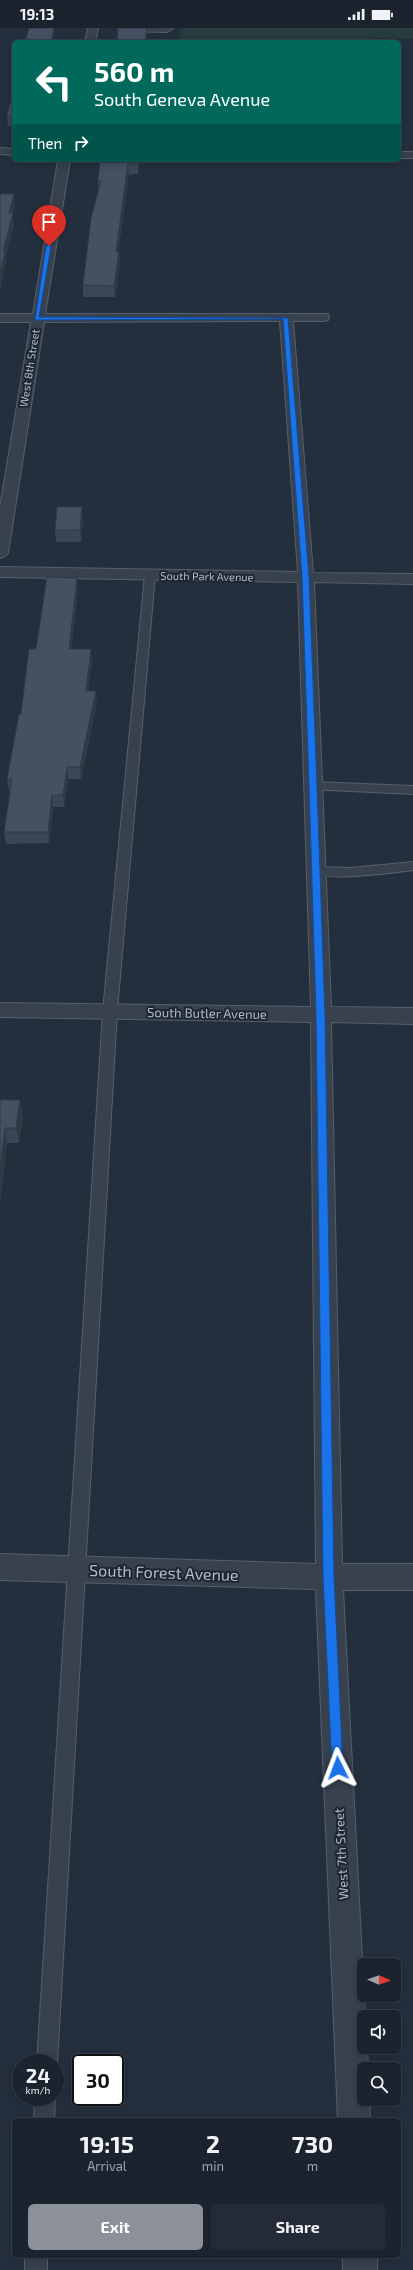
<!DOCTYPE html>
<style>
:root{--surface:#1b232e;--page:#242b36;--text:#f1f3f6;--muted:#a0a4aa;--line:#39404a;--accent:#8c9099}
body{margin:0;font-family:"Exo 2",sans-serif;background:var(--page);color:var(--text);height:100vh;display:flex;flex-direction:column;font-size:15px;white-space:nowrap}
*{box-sizing:border-box;margin:0}
p{font-size:13px;color:var(--muted)}
.icon{flex:none;width:22px;height:22px;fill:none;stroke:currentColor;stroke-width:2;stroke-linecap:round;stroke-linejoin:round}
.map{position:relative;flex:1;overflow:hidden}
.details{position:absolute;left:12px;top:2090px;width:389px;height:140px;display:flex;flex-direction:column;background:var(--surface);border-radius:6px;box-shadow:0 2px 10px #0003,0 0 0 1px var(--line)}
.details>*{flex:none}
.top-card{position:absolute;left:12px;top:12px;width:389px;height:122px;border-radius:6px;box-shadow:0 2px 10px #0003,0 0 0 1px var(--line);background:#00695c;color:#fff;overflow:hidden}
.needle{width:26px;rotate:92deg}
.fabs{position:absolute;left:357px;top:1930px;display:grid;gap:8px}
.fabs a{display:grid;place-items:center;width:44px;height:44px;border-radius:6px;background:var(--surface);box-shadow:0 2px 10px #0003,0 0 0 1px var(--line);font-size:20px}
.speed{position:absolute;left:12px;top:2026px;display:flex;gap:8px;font-size:20px;font-weight:700;text-align:center}
.speed>*{display:grid;place-content:center;width:52px;height:52px;border-radius:50%;background:var(--surface);box-shadow:0 2px 10px #0003,0 0 0 1px var(--line);line-height:1}
.speed small{font-size:10px;font-weight:400}
.speed .limit{border:2px solid #111;border-radius:6px;background:#fff;color:#111}
.pin{position:absolute;display:grid;place-items:center;width:34px;height:34px;color:#fff;margin:-41px -17px;border-radius:50% 50% 50% 0;rotate:-45deg;box-shadow:0 0 4px #0007}
.pin .icon{rotate:45deg}
.me{position:absolute;width:44px;margin:-22px;rotate:357deg;stroke-linejoin:round;filter:drop-shadow(0 0 3px #0008)}
.turn{display:flex;align-items:center;gap:14px;height:84px;padding:0 16px;font-size:18px}
.turn .icon{width:52px;height:52px;stroke-width:2.5}
.turn b{display:block;font-size:28px;line-height:34px}
.then{display:flex;align-items:center;height:38px;padding:0 16px;background:#0003;gap:8px;font-size:15px}
.eta{display:flex;justify-content:space-evenly;align-items:center;height:68px;text-align:center}
.eta b{font-size:24px;font-weight:700;line-height:28px}
.button{display:flex;gap:8px;margin-top:auto;padding:8px 16px}
.button a{flex:1;height:46px;border-radius:6px;background:var(--accent);color:#fff;font-size:16px;font-weight:700;line-height:46px;text-align:center}
.button a+a{background:var(--page);color:var(--text)}
.status{display:flex;justify-content:space-between;align-items:center;height:28px;padding:0 20px;background:var(--surface);direction:ltr}
.status svg{height:11px;fill:currentColor}
.map>svg:first-child{display:block}
</style>
<div class="status"><b>19:13</b><svg viewBox="0 0 49 12"><path d="M0 12V9h3v3zM5 12V6h3v6zM10 12V3h3v9zM15 12V0h3v12zM26 1h20v11H26zM47 4h2v5h-2z"/></svg></div>
<div class="map">
<svg width="413" height="2242" viewBox="0 0 413 2242">
<rect width="100%" height="100%" fill="#242f3e"/>
<polygon fill="#263c3f" points="181,0 413,0 413,11 374,10 374,14 180,14"/>
<g fill="none" stroke-linecap="round" stroke-linejoin="round">
<g stroke="#565f6c" stroke-width="2">
<g id="lane">
<polygon points="150,544 155,547 117,983 57,2035 55,2040 55,2035 37,2035 103,983 145,547"/>
<polygon points="313,754 413,758 413,766 309,761 307,758"/>
<path d="M413,834V842C397,844 317,855 310,843L316,839L351,840Z"/>
<polygon points="55,2068 55,2069 54,2092 34,2092 35,2069"/>
<rect x="25" y="2228" width="22" height="14"/>
</g>
</g>
<g stroke="#565f6c" stroke-width="2">
<g id="street">
<polygon points="88,0 98,0 95,14 85,14"/>
<polygon points="118,0 171,0 172,1 167,4 123,3"/>
<polygon points="0,120 14,121 14,127 0,126"/>
<rect x="399" y="124" width="14" height="6"/>
<polygon points="58,132 70,132 45,286 328,286 329,289 328,292 323,293 293,293 313,545 413,546 413,556 314,554 331,979 413,980 413,996 331,994 342,1536 413,1536 413,1562 343,1562 365,1989 364,2019 367,2019 368,2041 364,2041 364,2071 369,2071 370,2092 338,2092 316,1561 0,1552 0,1526 316,1536 311,994 0,989 0,975 311,979 298,554 0,549 0,539 298,544 280,293 44,294 8,525 5,528 0,530 0,479 31,294 0,294 0,286 33,286"/>
<rect x="343" y="2228" width="34" height="14"/>
</g>
</g>
<use href="#lane" fill="#38414e" fill-rule="evenodd"/>
<use href="#street" fill="#38414e" fill-rule="evenodd"/>
</g>
<g fill="#3b4654">
<polygon points="14,60 14,98 8,98 7,88"/>
<polygon points="100,132 139,132 138,146 129,146 118,224 119,224 120,235 115,269 83,269 83,257 98,163 98,153"/>
<polygon points="83,491 81,514 56,514 55,502"/>
<polygon points="78,561 71,621 92,633 88,663 97,675 81,751 68,751 64,779 53,779 49,815 6,816 4,804 10,763 9,763 7,751 21,686 36,621"/>
<polygon points="0,1072 20,1072 23,1088 19,1115 7,1115"/>
</g>
<g fill="#303945">
<polygon points="54,0 55,8 53,14 51,14"/>
<polygon points="147,0 147,14 145,14"/>
<polygon points="138,132 139,132 138,146"/>
<polygon points="128,135 129,146 116,235 116,224"/>
<polygon points="14,166 15,177 10,196 9,185"/>
<polygon points="13,185 14,196 6,229 6,235 0,263 0,247 3,224"/>
<polygon points="119,224 120,235 115,269 114,258"/>
<polygon points="82,479 83,491 81,514 80,502"/>
<polygon points="77,550 78,561 70,633 69,621"/>
<polygon points="91,621 92,633 86,675 86,663"/>
<polygon points="96,663 97,675 81,751 80,739"/>
<polygon points="67,739 68,751 64,779 63,767"/>
<polygon points="52,767 53,779 49,815 48,804"/>
<polygon points="20,1072 23,1088 19,1115 16,1100"/>
<polygon points="5,1100 7,1115 0,1178 0,1140"/>
</g>
<g fill="#455162" stroke="#303945">
<polygon points="29,0 54,0 51,14 25,14"/>
<polygon points="118,0 147,0 145,14 117,14"/>
<polygon points="14,60 14,88 7,88"/>
<polygon points="100,132 138,132 138,135 128,135 116,224 119,224 114,258 83,257 91,190 101,153 98,153"/>
<polygon points="0,166 14,166 9,185 13,185 3,224 5,224 0,247"/>
<polygon points="57,479 82,479 80,502 55,502"/>
<polygon points="47,549 77,550 69,621 91,621 86,663 96,663 80,739 67,739 63,767 52,767 48,804 4,804 12,751 7,751 19,686 21,686 29,621 36,621"/>
<polygon points="0,1072 20,1072 16,1100 5,1100 0,1140"/>
</g>
<polygon fill="#1a73e8" stroke="#114b97" points="49,217 51,218 39,289 288,290 309,549 317,758 325,987 334,1549 343,1740 342,1745 338,1746 333,1745 332,1740 323,1549 316,987 309,758 302,549 283,291 35,292 46,218"/>
<g text-anchor="middle" dominant-baseline="central" stroke-width="4" stroke-linejoin="round" paint-order="stroke">
<g font-size="11" fill="#b4bcc9" stroke="#1d2633">
<text transform="translate(29 340) rotate(-81)">West 8th Street</text>
<text transform="translate(207 548) rotate(1)">South Park Avenue</text>
</g>
<g font-size="13" fill="#b4bcc9" stroke="#1d2633">
<text transform="translate(207 985) rotate(1)">South Butler Avenue</text>
<text transform="translate(341 1826) rotate(-93)">West 7th Street</text>
</g>
<g font-size="16" fill="#b4bcc9" stroke="#1d2633">
<text transform="translate(164 1544) rotate(2)">South Forest Avenue</text>
</g>
</g>
</svg>
<div class="fabs">
<a><svg class="needle" viewBox="-14 -14 28 28"><path d="M0-13l5 13h-10z" fill="#e53935"/><path d="M0 13l5-13h-10z" fill="#a0a4aa"/></svg></a>
<a><svg class="icon" aria-label="sound" viewBox="0 0 24 24"><path d="M4 9h4l5-4v14l-5-4H4zM17 9q2 3 0 6"/></svg></a>
<a><svg class="icon" aria-label="search" viewBox="0 0 24 24"><circle cx="10" cy="10" r="6"/><path d="M15 15l6 6"/></svg></a>
</div>
<div class="speed"><div>24<small>km/h</small></div><div class="limit">30</div></div>
<div class="pin" style="left:49px;top:218px;background:#d93025"><svg class="icon" aria-label="arrive" viewBox="0 0 24 24"><path d="M6 21V4h12l-3 4 3 4H6"/></svg></div>
<svg class="me" style="left:338px;top:1740px" viewBox="-20 -20 40 40"><path d="M0-17L14 15 0 8-14 15z" fill="#1a73e8" stroke="#fff" stroke-width="4"/></svg>
<div class="top-card">
<div class="turn"><svg class="icon" aria-label="left" viewBox="0 0 24 24"><path d="M17 20v-9H6M10 6l-5 5 5 5"/></svg><div><b>560 m</b>South Geneva Avenue</div></div>
<div class="then">Then<svg class="icon" aria-label="right" viewBox="0 0 24 24"><path d="M7 20v-9h11M14 6l5 5-5 5"/></svg></div>
</div>
<section class="details">
<div class="eta">
<div><b>19:15</b><p>Arrival</p></div>
<div><b>2</b><p>min</p></div>
<div><b>730</b><p>m</p></div>
</div>
<div class="button"><a>Exit</a><a>Share</a></div>
</section>
</div>
